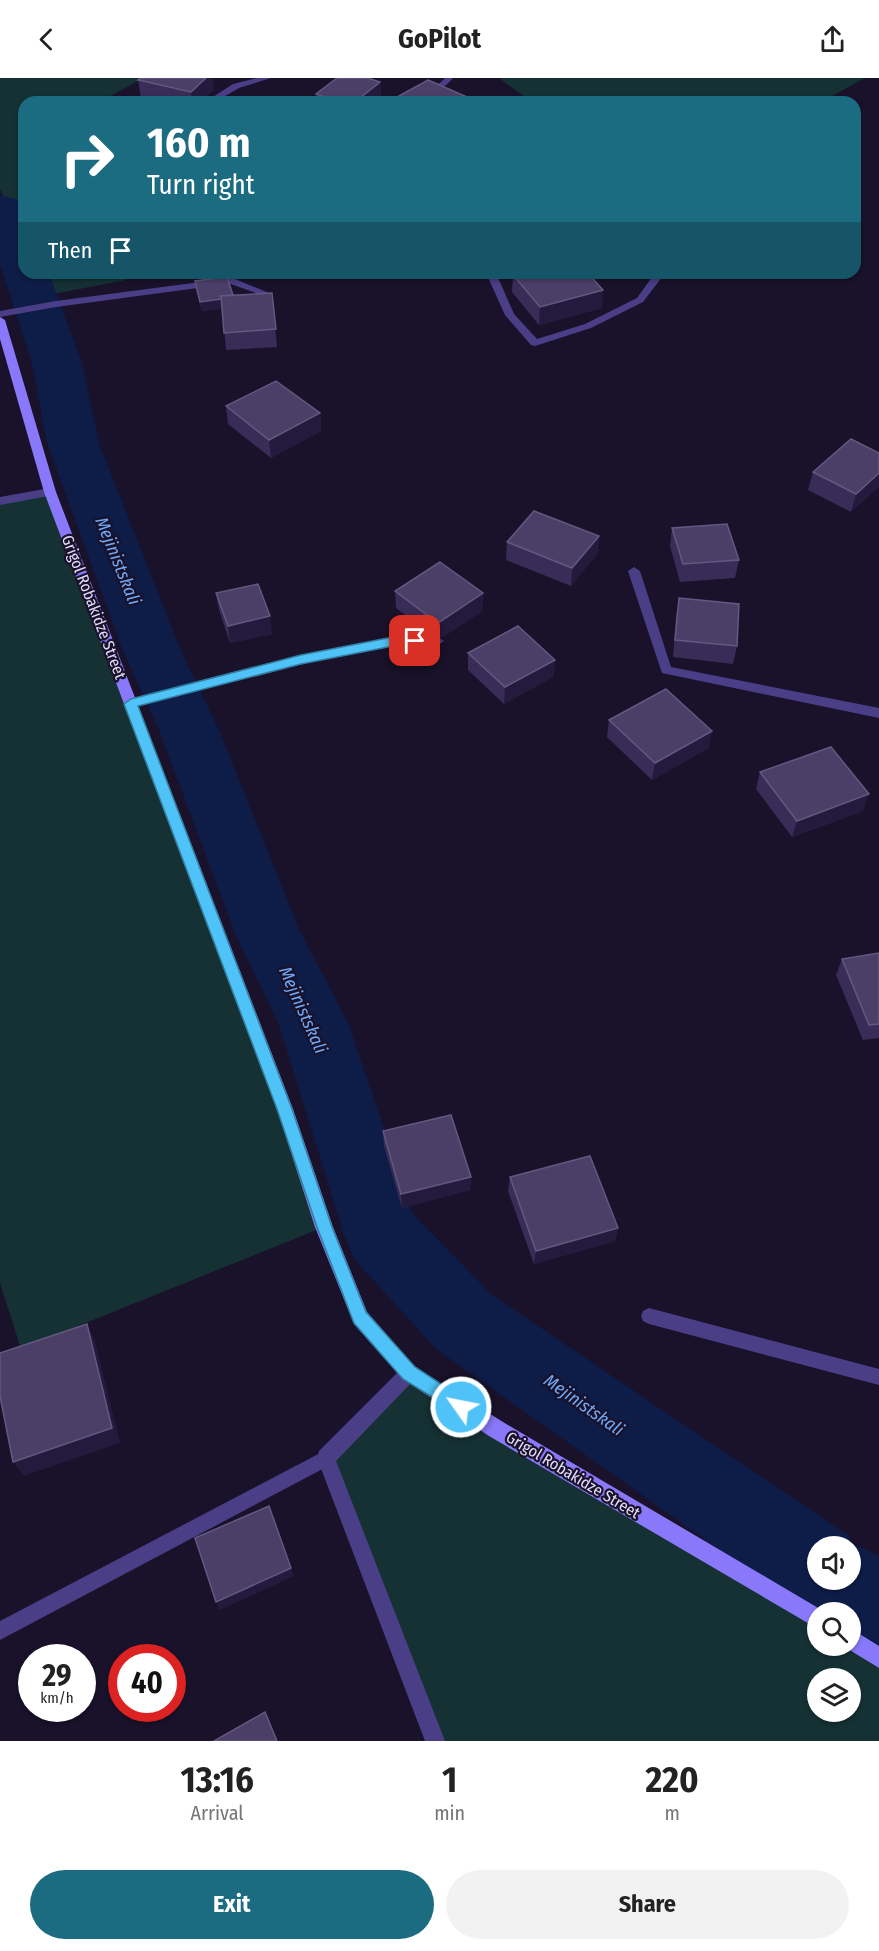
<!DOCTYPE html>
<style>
:root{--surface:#fff;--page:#f2f2f2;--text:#222;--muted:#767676;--accent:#1b6b81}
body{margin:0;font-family:"Fira Sans Condensed",sans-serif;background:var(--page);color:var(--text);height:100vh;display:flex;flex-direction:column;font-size:22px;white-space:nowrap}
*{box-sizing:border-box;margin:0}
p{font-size:20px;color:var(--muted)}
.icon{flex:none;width:33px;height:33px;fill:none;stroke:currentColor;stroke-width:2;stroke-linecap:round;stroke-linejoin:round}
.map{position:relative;height:1663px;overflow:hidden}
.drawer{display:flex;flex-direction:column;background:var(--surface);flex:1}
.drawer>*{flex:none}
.guide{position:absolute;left:18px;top:18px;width:843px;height:183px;border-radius:18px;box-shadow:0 2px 4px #0004;background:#1b6b81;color:#fff;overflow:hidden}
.controls{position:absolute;left:807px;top:1458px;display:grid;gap:12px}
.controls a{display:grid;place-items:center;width:54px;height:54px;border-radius:50%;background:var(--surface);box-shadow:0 2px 4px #0004;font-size:30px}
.speed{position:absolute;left:18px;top:1566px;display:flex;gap:12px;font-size:30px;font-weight:700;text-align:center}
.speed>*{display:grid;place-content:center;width:78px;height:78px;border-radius:50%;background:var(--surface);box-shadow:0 2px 4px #0004;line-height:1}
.speed small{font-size:15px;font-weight:400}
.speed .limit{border:9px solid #d22;background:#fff;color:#111}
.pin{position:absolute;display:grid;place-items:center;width:51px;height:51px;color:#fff;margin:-26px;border-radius:12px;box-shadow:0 3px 9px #0006}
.me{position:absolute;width:66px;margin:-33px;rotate:303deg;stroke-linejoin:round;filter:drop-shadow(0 0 4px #0008)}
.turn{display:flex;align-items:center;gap:21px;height:126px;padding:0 30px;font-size:27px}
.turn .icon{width:78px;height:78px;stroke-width:2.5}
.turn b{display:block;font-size:42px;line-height:51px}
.then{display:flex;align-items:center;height:57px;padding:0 30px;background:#0003;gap:12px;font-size:22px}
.eta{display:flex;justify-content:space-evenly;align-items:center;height:102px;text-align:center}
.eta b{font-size:36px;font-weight:700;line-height:42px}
.button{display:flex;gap:12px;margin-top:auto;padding:12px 30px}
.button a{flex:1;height:69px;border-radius:36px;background:var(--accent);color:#fff;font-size:24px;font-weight:700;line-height:69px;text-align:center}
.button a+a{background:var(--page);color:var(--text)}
header{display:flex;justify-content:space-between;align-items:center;height:78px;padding:0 30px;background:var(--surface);font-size:27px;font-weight:700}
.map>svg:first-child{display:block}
</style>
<header><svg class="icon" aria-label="back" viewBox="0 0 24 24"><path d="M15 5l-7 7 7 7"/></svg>GoPilot<svg class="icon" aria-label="share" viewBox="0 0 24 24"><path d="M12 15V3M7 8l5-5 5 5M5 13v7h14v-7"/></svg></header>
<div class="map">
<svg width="879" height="1663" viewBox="0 0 879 1663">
<rect width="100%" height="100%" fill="#19122a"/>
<g fill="#153134" fill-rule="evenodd">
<polygon points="0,0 144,0 99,24 24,24 24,171 0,111"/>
<polygon points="504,0 865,0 821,24 532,24 500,1"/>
<polygon points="34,195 121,195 126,202 43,218"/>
<polygon points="50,414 324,1149 21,1271 0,1205 0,423"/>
<path d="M409,1295L817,1541L818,1568H850L879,1580V1663H435L326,1380ZM818,1600H850V1634H818Z"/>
</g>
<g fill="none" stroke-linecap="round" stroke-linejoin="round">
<path fill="#0e1c48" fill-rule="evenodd" d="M0,117L16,121L24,134V195H49L82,285L99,365L181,573L219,652L299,851L349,947L413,1136L492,1217L849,1458L851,1465L879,1478V1568L850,1556V1534H818V1539L804,1533L801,1525L787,1520L436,1271L355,1182L344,1157L279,947L234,853L159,652L123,573L47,365L32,285L0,186ZM818,1468H850V1502H818Z"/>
<g fill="#4a3f87" fill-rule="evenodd">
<polygon points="257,0 271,0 239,10 215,24 205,24 233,6"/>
<path d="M445,0H453C442,14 417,24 399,24L440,5Z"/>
<polygon points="224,195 234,195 235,201 269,215 264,218 228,205"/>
<polygon points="486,195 496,195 514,236 537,261 585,246 637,220 655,195 665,195 643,224 591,250 535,268 531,267 505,237"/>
<polygon points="634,489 640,493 671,589 879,630 879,640 662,595 628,493"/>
<polygon points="393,559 438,559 444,563 438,567 393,567 301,585 131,630 125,626 131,622 301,577"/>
<polygon points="649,1230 879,1291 879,1307 649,1246 643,1243 641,1238 643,1233"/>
<polygon points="326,1372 332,1374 334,1380 332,1386 0,1562 0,1543"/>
</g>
<g fill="#4a3f87" fill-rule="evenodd">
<polygon points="231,200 236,203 235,205 56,229 0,239 0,233 56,223"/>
<polygon points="50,410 56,414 54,417 0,427 0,419"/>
<polygon points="409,1286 415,1289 418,1295 415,1301 336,1383 445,1663 425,1663 317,1380 319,1373 403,1289"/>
</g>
<g fill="#8978f9" fill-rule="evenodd">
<polygon points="0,239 5,242 56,414 293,1031 333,1149 367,1234 415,1289 503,1344 825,1534 818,1534 818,1551 489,1358 403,1301 354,1246 315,1149 277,1031 44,414 0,261"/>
<polygon points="850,1550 879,1568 879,1590 843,1568 850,1568"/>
</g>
</g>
<g fill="#392c57">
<polygon points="138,2 214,11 201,24 160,24 141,20"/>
<polygon points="380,4 381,21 377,24 316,24 316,16"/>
<polygon points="513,197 602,230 539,247 512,214"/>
<polygon points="195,203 233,217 272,215 277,269 226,272 222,230 202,233 196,212"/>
<polygon points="226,328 320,335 321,353 271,380 228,346"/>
<polygon points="879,375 851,434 808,412 813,394"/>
<polygon points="672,450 739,482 735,500 680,504 670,468"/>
<polygon points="599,458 597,476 571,508 506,482 507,464"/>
<polygon points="395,513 483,515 482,533 438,562 396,530"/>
<polygon points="216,515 272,556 230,565 219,532"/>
<polygon points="679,520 737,568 733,586 673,579 676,538"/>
<polygon points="468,575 555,582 553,599 504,626 468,592"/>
<polygon points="609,642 709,670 652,702 607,659"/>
<polygon points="760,694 863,733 792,759 756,711"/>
<polygon points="879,875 879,960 863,962 836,897 842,881"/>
<polygon points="383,1053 471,1099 470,1112 402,1130 384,1068"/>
<polygon points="510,1099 618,1150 615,1163 534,1186 508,1113"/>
</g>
<g fill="#241a3d">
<polygon points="206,0 213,0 214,11 201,24 192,24 191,14"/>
<polygon points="380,4 381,21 377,24 355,24"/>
<polygon points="465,18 464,24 454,24"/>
<polygon points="603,212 602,230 539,247 540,229"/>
<polygon points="233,219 234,228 202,233 200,224"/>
<polygon points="320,335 321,353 271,380 269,362"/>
<polygon points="879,395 879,409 851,434 856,416"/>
<polygon points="599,458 597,476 571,508 572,490"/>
<polygon points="483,515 482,533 438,562 438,545"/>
<polygon points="270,538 272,556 230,565 228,548"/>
<polygon points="555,582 553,599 504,626 505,609"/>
<polygon points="712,653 709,670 652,702 655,685"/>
<polygon points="869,716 863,733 792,759 797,743"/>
<polygon points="471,1099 470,1112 402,1130 401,1116"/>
<polygon points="618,1150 615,1163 534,1186 536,1173"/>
<polygon points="87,1246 95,1263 120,1365 24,1398 13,1384"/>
<polygon points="291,1490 294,1498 220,1532 216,1524"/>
</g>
<g fill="#4b3f68" stroke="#635880" stroke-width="1.5">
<polygon points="141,0 206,0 191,14 138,2"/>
<polygon points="337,0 368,0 380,4 355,24 340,24 316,16"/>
<polygon points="428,2 465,18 454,24 388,24"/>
<polygon points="520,195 588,195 603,212 540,229 513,197"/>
<polygon points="227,199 233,217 221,218 222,221 200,224 195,203"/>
<polygon points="272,215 276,251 224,255 221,218"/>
<polygon points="276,303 320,335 269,362 226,328"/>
<polygon points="851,361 879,375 879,395 856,416 813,394"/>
<polygon points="534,433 599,458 572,490 507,464"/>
<polygon points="727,446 739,482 683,486 672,450"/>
<polygon points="440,484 483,515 438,545 395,513"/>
<polygon points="258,506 270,538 228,548 216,515"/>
<polygon points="679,520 739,526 737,568 675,562"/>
<polygon points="518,548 555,582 505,609 468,575"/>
<polygon points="666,611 712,653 655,685 609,642"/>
<polygon points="831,669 869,716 797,743 760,694"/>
<polygon points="879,875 879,946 869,947 842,881"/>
<polygon points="451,1037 471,1099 401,1116 383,1053"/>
<polygon points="590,1078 618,1150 536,1173 510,1099"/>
<polygon points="87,1246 112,1350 13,1384 0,1318 0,1275"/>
<polygon points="269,1428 291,1490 216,1524 195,1460"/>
<polygon points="265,1634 277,1663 214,1663"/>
</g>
<polygon fill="#4fc3f7" stroke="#337fa1" stroke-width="1.5" points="393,559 415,559 421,563 415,567 393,568 301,586 138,628 292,1031 332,1149 366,1234 415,1289 467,1323 469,1329 467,1335 461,1337 403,1301 354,1245 317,1149 277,1031 124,626 131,621 301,577"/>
<g text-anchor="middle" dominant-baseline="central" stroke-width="4.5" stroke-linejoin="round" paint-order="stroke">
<g font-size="16" fill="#e4ddfd" stroke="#19122a">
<text transform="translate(94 529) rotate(69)">Grigol Robakidze Street</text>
<text transform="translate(573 1397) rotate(31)">Grigol Robakidze Street</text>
</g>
<g font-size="18" font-style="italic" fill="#6faaf9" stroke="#19122a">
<text transform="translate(118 483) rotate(68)">Mejinistskali</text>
<text transform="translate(303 932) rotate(66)">Mejinistskali</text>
<text transform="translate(584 1327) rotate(35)">Mejinistskali</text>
</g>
</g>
</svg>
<div class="controls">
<a><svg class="icon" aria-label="sound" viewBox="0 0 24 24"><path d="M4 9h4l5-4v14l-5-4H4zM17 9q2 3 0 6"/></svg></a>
<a><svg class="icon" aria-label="search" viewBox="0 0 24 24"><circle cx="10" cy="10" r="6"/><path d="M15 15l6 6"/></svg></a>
<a><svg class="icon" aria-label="layers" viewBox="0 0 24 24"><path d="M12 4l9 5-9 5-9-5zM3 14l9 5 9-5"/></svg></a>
</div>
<div class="speed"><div>29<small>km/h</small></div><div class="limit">40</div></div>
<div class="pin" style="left:415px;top:563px;background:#d93025"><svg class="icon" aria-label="arrive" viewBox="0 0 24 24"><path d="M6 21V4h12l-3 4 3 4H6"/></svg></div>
<svg class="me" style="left:461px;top:1329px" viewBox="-20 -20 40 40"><circle r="17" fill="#4fc3f7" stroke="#fff" stroke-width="3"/><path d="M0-11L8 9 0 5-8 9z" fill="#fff"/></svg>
<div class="guide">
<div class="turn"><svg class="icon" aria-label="right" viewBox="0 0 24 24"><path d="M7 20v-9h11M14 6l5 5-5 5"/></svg><div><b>160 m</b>Turn right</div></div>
<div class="then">Then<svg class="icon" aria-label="arrive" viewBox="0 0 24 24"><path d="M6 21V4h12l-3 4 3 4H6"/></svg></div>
</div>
</div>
<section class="drawer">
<div class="eta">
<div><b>13:16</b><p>Arrival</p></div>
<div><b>1</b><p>min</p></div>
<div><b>220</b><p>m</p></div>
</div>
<div class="button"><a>Exit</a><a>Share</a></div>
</section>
